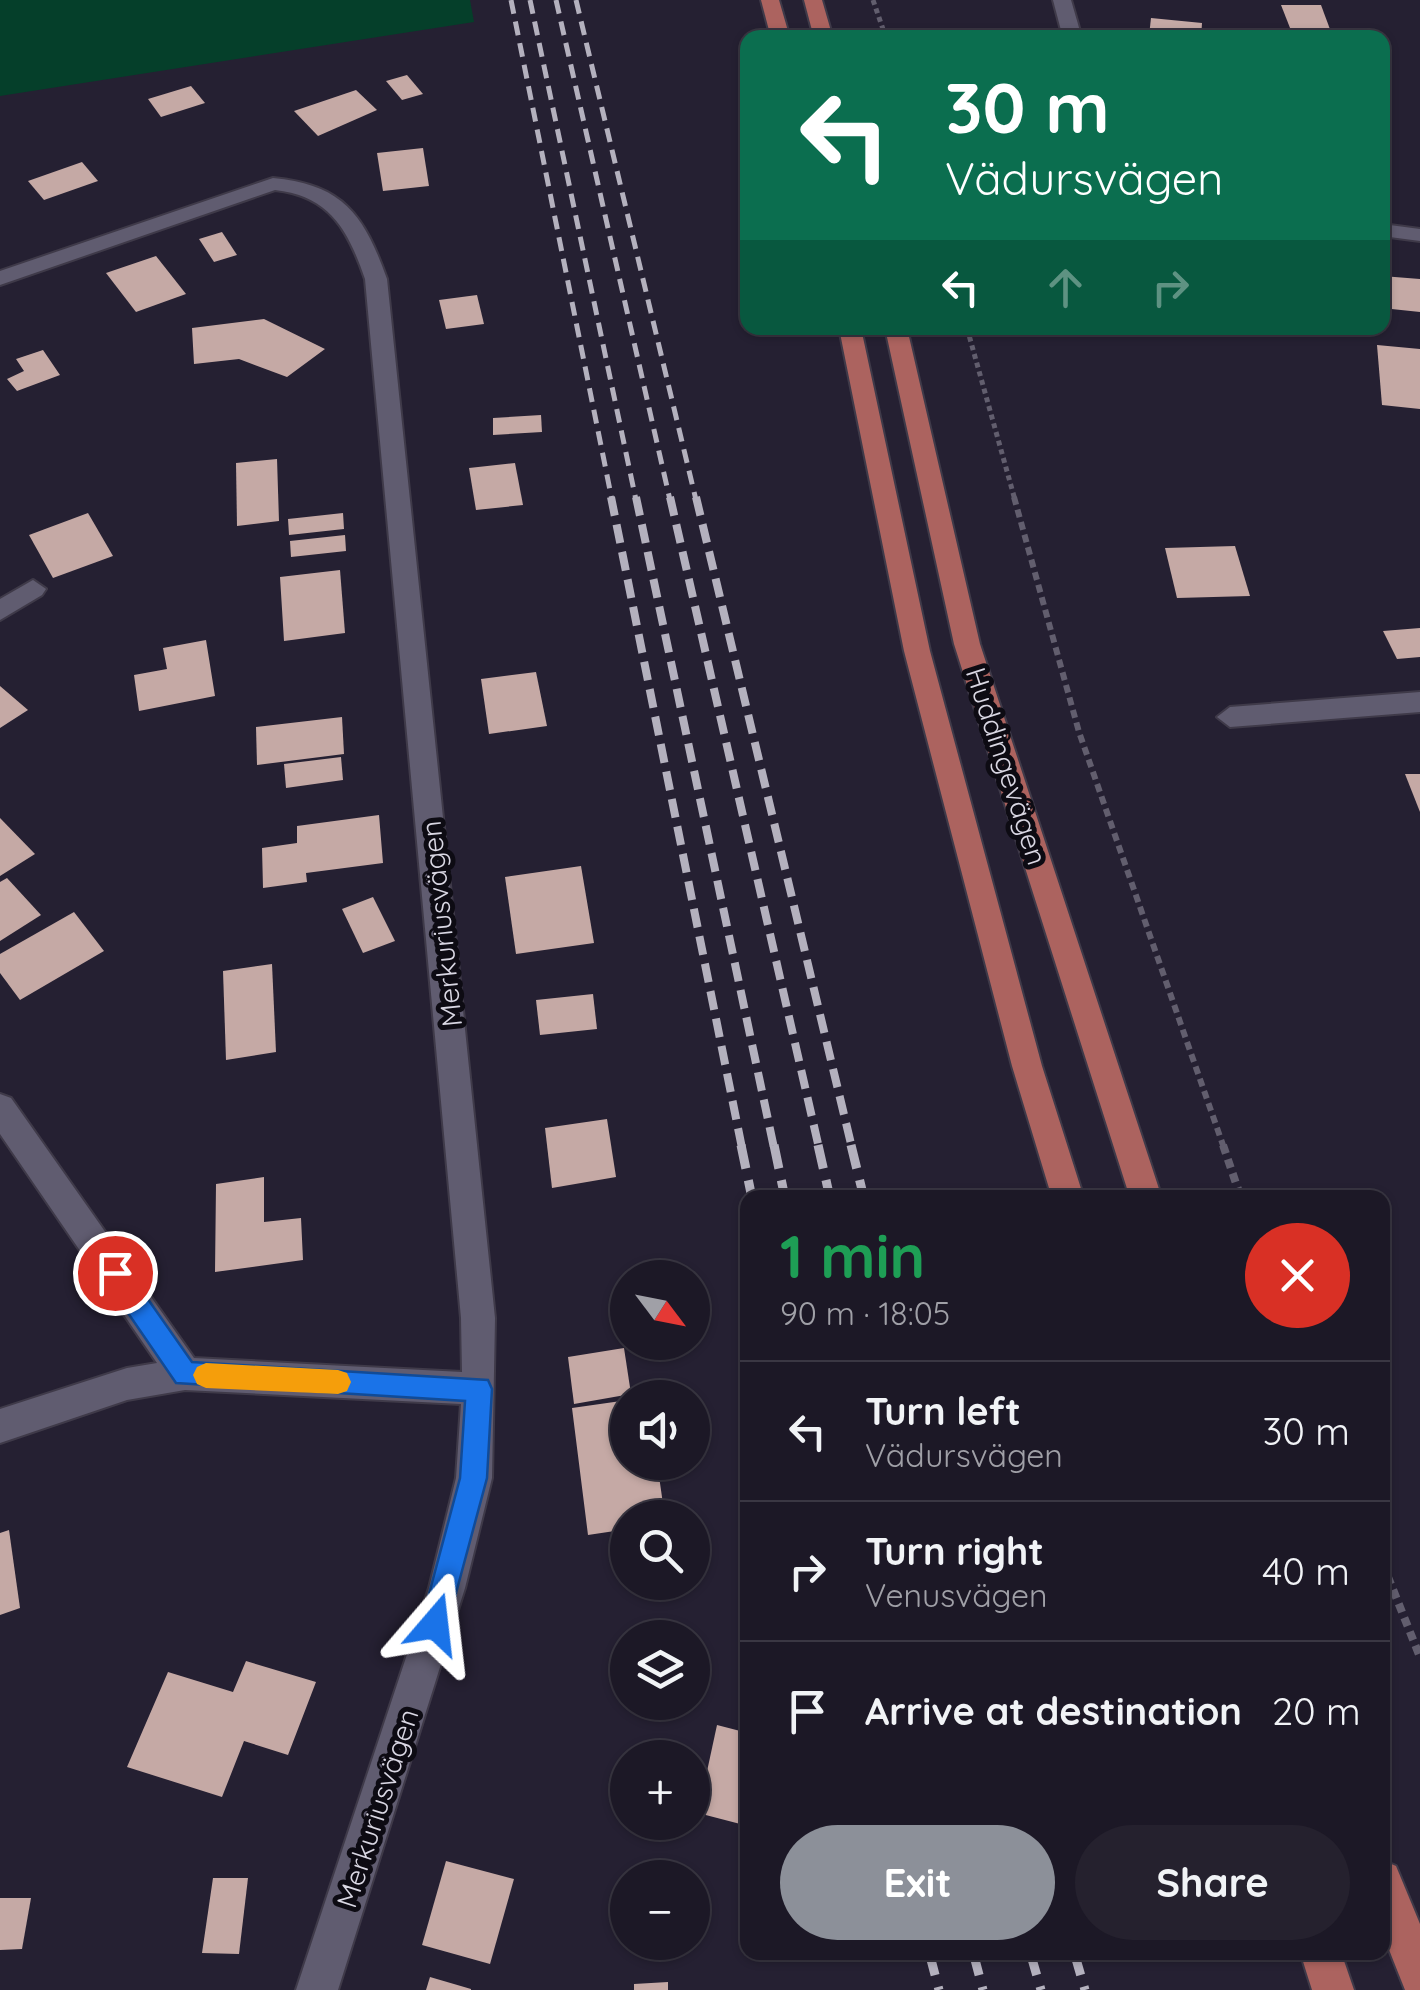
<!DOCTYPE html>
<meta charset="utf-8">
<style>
:root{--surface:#1c1826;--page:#25212e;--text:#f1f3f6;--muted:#a0a0a7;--line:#3a3743;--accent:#8c9099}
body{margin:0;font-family:Quicksand,sans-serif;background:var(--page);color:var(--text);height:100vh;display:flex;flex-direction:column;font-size:38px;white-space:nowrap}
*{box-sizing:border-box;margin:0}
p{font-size:32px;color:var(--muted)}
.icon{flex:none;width:55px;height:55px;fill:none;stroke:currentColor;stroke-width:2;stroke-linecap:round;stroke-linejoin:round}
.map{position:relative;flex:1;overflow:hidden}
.side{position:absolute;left:740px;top:1190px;width:650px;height:770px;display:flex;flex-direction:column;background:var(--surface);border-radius:20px;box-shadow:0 2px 8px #0004,0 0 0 2px var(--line)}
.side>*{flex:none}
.top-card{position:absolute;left:740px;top:30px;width:650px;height:305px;border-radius:20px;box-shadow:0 2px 8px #0004,0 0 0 2px var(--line);background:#0b6e4f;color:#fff;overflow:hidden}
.needle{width:65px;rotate:122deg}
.controls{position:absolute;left:610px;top:1260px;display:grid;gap:20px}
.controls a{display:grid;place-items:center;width:100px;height:100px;border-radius:50%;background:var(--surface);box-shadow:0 2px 8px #0004,0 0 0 2px var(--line);font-size:50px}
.pin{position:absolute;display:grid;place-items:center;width:85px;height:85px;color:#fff;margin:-42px;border:5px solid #fff;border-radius:50%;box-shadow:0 2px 10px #0007}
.me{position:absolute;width:110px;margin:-55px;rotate:17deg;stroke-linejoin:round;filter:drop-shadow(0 0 8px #0008)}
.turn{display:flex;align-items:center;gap:35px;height:210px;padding:0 40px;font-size:45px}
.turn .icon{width:130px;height:130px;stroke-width:2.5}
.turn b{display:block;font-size:70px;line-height:85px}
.lanes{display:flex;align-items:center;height:95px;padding:0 40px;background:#0003;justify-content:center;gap:50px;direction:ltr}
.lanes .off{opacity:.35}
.round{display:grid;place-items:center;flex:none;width:105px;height:105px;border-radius:52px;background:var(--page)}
.headline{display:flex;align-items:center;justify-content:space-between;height:170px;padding:0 40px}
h1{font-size:60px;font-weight:700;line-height:75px;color:#1e9e55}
.cta{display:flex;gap:20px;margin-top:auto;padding:20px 40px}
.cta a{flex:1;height:115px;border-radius:60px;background:var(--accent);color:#fff;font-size:40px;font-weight:700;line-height:115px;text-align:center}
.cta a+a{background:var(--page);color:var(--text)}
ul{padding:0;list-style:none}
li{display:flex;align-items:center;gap:30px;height:140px;padding:0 40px;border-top:2px solid var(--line)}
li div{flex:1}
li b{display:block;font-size:38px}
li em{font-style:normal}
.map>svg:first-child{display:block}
</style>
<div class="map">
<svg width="1420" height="1990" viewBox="0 0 1420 1990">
<rect width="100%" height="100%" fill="#252032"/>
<polygon fill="#053f2a" points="0,0 470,0 474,22 0,96"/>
<g fill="#c5a9a5">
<polygon points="1281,5 1321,5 1331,32 1292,33"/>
<polygon points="1151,18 1202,23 1201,38 1149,36"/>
<polygon points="407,75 423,94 402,100 386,81"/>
<polygon points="191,86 205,103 161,117 148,99"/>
<polygon points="356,90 377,110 318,136 294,111"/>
<polygon points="423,148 429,186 383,191 377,153"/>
<polygon points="82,162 98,181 44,200 28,181"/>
<polygon points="222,232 237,255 214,262 199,239"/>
<polygon points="156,256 186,294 136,312 106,273"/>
<polygon points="1382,276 1420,279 1420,312 1382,308"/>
<polygon points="477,295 484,324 446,329 439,300"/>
<polygon points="264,319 325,349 287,377 239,359 194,364 192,328"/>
<polygon points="1377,345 1420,349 1420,409 1382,405"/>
<polygon points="43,350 60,375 17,391 7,379 24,371 16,359"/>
<polygon points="541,415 542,432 493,435 493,418"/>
<polygon points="277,459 279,521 237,526 236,463"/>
<polygon points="515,463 523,505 476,510 469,468"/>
<polygon points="88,513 113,556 53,578 29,535"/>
<polygon points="343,513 344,529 289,535 288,519"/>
<polygon points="345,535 346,551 291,557 290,541"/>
<polygon points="1235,546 1250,596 1177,598 1165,548"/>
<polygon points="340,570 345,633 284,641 280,577"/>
<polygon points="1420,628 1420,657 1397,659 1383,631"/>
<polygon points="206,640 215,696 139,711 134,675 167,669 163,648"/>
<polygon points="536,672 547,726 489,734 481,679"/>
<polygon points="0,686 28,710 0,728"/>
<polygon points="342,717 344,754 257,765 256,727"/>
<polygon points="341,757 343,780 286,788 284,764"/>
<polygon points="1405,774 1420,774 1420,812"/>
<polygon points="379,815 383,863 306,873 307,882 263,888 262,848 297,843 297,826"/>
<polygon points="0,818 35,854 0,876"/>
<polygon points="581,866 594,943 516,954 505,877"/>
<polygon points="7,878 41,915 0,941 0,882"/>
<polygon points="373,897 395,941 363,953 342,909"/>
<polygon points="74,912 104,951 20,1000 0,973 0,954"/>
<polygon points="272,964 276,1052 226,1060 223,971"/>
<polygon points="593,994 597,1029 540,1035 536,1000"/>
<polygon points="607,1119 616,1177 552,1188 545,1128"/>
<polygon points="264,1177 264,1222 301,1218 303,1260 215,1272 216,1184"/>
<polygon points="624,1348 631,1394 574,1404 568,1357"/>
<polygon points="628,1400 628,1462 657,1462 665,1518 628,1518 628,1529 588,1535 572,1408"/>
<polygon points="9,1530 20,1608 0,1615 0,1533"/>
<polygon points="246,1661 316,1682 288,1755 244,1741 222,1797 127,1767 168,1672 233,1692"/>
<polygon points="717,1725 748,1733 748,1826 698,1813"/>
<polygon points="446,1861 514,1879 490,1964 422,1945"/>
<polygon points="213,1878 248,1878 239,1954 202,1953"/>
<polygon points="0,1898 31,1898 22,1949 0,1950"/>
<polygon points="430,1977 471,1989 471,1990 426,1990"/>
<polygon points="668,1982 668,1990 634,1990 634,1984"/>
</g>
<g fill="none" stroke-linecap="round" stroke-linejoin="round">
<g stroke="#3f3a49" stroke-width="4">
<g id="minor">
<polygon points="1053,0 1071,0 1082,38 1063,38"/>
<path d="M273,178C344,185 364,215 387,279L495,1318L492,1478L465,1588L338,1990H296L429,1588L456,1478L461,1404L185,1390L127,1400L0,1443V1409L127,1368L157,1363L0,1134V1094L11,1098L194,1358L462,1372L461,1318L365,279C348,230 330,196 275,190L0,285V271Z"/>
<polygon points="1382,224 1420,229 1420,241 1382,236"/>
<polygon points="33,580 46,589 42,595 0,620 0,599"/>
<polygon points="1420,692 1420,712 1230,727 1217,717 1230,707"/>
</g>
</g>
<g stroke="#3f3a49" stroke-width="4">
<g id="primary">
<polygon points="761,0 779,0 790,38 771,38"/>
<polygon points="804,0 822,0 833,38 814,38"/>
<polygon points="839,328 861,328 930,651 1042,1066 1084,1198 1052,1198 1012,1066 904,651"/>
<polygon points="885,328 907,328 980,644 1162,1198 1130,1198 954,644"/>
<polygon points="1382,1860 1396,1866 1420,1924 1420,1990 1405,1990 1382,1932"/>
<polygon points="1300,1952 1341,1952 1354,1990 1312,1990"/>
</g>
</g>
<g stroke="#625e6e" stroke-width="5" stroke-dasharray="5 4" stroke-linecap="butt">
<polyline points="873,0 886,38"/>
<polyline points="967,328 1015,500"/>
</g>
<polyline stroke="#625e6e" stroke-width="6" stroke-dasharray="8 5" stroke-linecap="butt" points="1014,497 1079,732 1224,1148"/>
<g stroke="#625e6e" stroke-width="8" stroke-dasharray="9 6" stroke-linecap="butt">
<polyline points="1223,1145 1241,1198"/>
<polyline points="1382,1562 1420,1657"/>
</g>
<use href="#minor" fill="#605c70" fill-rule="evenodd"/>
<use href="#primary" fill="#ac635f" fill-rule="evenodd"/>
<g stroke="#b4b1be" stroke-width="5" stroke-dasharray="14 8" stroke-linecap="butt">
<polyline points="511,0 612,500"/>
<polyline points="530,0 636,500"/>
<polyline points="556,0 670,500"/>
<polyline points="576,0 696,500"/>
</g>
<g stroke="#b4b1be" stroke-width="8" stroke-dasharray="19 9" stroke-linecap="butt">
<polyline points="611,497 742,1148"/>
<polyline points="636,497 774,1148"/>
<polyline points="670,497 819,1148"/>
<polyline points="696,497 852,1148"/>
</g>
<g stroke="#b4b1be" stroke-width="9" stroke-dasharray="24 12" stroke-linecap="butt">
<polyline points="741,1145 752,1198"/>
<polyline points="774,1145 785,1198"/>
<polyline points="818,1145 830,1198"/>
<polyline points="851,1145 864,1198"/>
<polyline points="929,1952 939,1990"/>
<polyline points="973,1952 983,1990"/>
<polyline points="1030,1952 1041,1990"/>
<polyline points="1074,1952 1085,1990"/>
</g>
</g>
<polygon fill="#1a73e8" stroke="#114b97" stroke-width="2.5" points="115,1261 124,1265 192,1362 488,1380 492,1389 487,1478 445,1634 435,1639 425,1634 421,1624 460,1478 465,1401 176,1383 106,1281 103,1273 106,1265"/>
<polygon fill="#f59e0b" points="206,1363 338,1370 347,1373 351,1382 347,1391 338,1394 206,1388 197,1384 193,1375 197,1367"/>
<g text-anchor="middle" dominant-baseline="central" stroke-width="10" stroke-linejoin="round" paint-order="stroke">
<g font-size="28" fill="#d9d7e3" stroke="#0d0b13">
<text transform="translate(1007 766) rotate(72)">Huddingevägen</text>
<text transform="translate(441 924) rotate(-96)">Merkuriusvägen</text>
<text transform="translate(377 1808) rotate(-72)">Merkuriusvägen</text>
</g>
</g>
</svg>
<div class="controls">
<a><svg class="needle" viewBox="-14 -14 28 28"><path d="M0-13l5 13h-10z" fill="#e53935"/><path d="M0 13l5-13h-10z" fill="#a0a0a7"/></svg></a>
<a><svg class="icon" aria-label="sound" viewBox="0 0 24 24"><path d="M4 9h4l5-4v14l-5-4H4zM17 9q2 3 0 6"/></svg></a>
<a><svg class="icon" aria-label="search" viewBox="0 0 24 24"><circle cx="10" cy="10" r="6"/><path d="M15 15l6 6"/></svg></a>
<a><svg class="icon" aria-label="layers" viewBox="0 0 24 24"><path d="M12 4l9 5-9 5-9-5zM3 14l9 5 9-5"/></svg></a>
<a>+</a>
<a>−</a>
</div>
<div class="pin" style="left:115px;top:1273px;background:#d93025"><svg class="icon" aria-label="arrive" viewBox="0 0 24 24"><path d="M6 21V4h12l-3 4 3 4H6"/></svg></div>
<svg class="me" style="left:435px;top:1624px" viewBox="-20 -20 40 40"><path d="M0-17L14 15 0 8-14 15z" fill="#1a73e8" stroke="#fff" stroke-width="4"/></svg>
<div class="top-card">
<div class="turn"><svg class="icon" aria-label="left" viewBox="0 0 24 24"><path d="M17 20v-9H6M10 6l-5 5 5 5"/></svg><div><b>30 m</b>Vädursvägen</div></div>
<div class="lanes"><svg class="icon" aria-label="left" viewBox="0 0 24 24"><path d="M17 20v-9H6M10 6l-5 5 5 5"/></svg><svg class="icon off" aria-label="ahead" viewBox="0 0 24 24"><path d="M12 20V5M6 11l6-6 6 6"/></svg><svg class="icon off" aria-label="right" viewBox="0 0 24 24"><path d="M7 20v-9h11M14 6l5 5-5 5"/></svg></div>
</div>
<section class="side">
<div class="headline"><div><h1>1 min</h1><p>90 m · 18:05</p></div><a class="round" style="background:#d93025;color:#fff"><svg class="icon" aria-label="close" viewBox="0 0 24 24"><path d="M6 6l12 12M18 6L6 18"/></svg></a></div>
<ul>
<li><svg class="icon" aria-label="left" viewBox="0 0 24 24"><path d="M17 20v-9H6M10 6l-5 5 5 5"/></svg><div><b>Turn left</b><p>Vädursvägen</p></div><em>30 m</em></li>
<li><svg class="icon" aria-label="right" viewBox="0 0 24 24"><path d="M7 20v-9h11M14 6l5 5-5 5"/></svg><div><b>Turn right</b><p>Venusvägen</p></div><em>40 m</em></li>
<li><svg class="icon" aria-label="arrive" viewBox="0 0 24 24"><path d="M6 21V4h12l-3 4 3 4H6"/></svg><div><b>Arrive at destination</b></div><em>20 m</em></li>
</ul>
<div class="cta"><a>Exit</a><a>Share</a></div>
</section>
</div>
